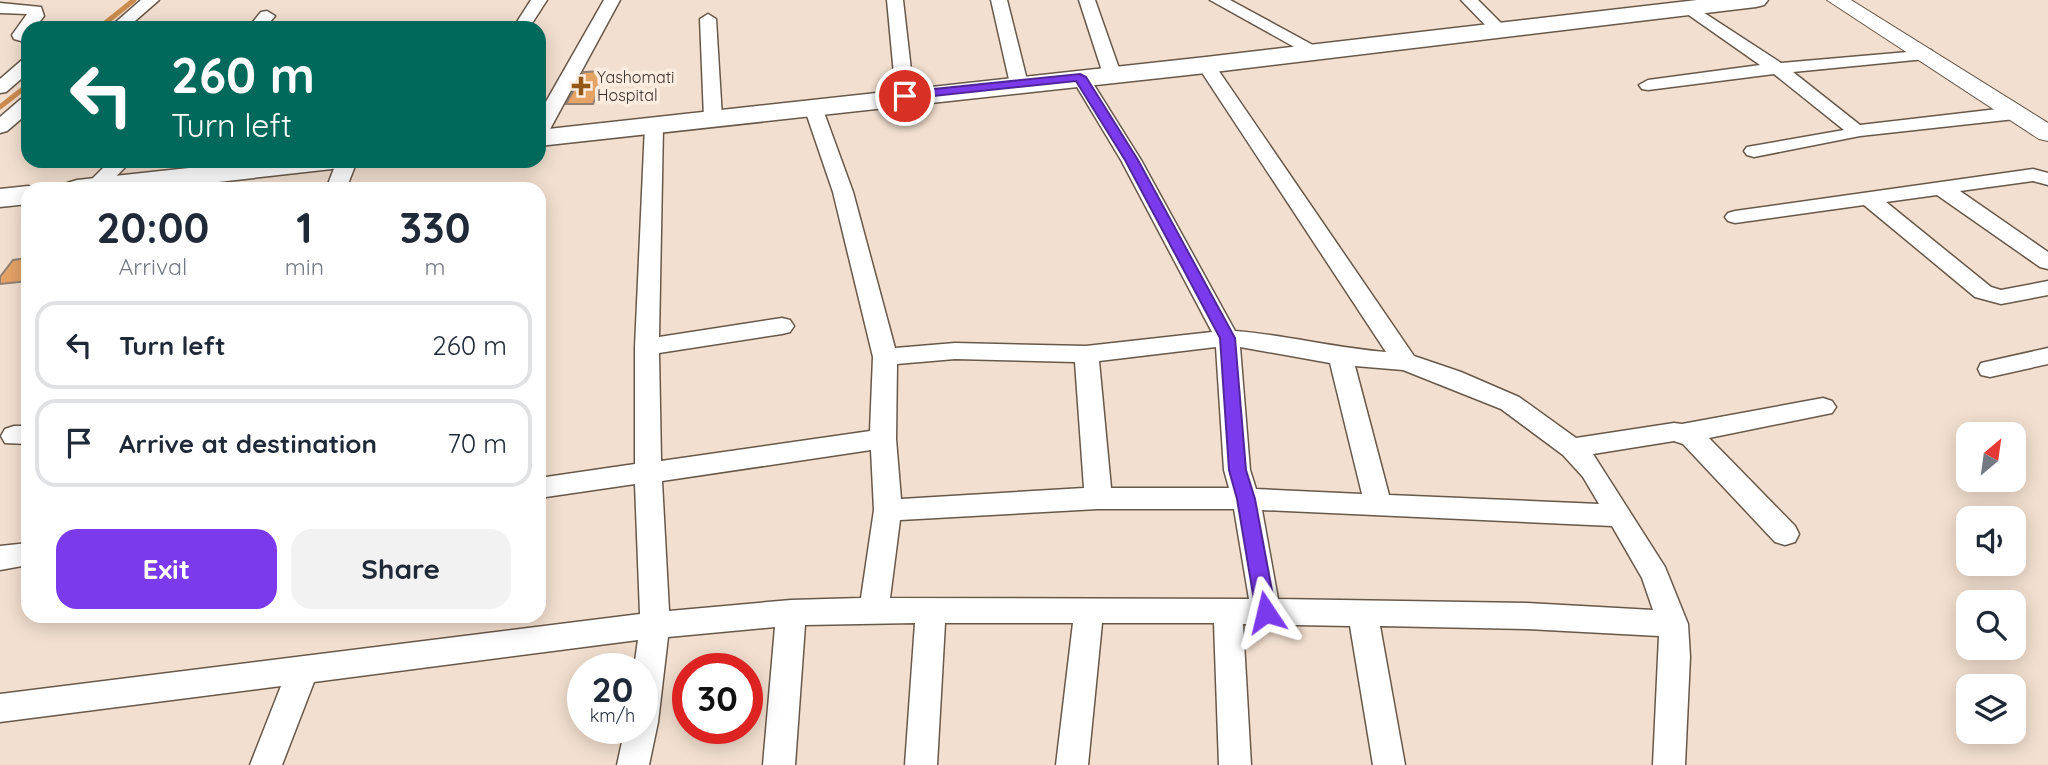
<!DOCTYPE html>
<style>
:root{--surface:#fff;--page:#f2f2f3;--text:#1f2937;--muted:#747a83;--line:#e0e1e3;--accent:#7c3aed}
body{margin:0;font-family:Quicksand,sans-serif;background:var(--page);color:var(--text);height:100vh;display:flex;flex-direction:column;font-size:26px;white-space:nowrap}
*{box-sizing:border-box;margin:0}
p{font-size:23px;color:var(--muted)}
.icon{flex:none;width:38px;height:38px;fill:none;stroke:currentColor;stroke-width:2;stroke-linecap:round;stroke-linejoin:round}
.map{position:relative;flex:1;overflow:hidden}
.details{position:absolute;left:21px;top:182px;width:525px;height:441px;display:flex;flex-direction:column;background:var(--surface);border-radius:21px;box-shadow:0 4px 18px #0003}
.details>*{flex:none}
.hud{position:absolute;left:21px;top:21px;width:525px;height:147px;border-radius:21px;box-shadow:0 4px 18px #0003;background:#00695c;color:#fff;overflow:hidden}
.needle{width:46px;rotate:29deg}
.tools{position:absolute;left:1956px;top:422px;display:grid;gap:14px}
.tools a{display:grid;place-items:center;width:70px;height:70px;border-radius:14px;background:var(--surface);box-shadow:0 4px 18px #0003;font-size:35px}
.speed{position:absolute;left:567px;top:653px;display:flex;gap:14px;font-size:35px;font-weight:700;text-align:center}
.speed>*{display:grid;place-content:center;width:91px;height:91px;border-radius:50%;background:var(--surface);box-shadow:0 4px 18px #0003;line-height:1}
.speed small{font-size:18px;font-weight:400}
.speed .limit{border:10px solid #d22;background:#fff;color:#111}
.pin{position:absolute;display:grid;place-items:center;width:60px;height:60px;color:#fff;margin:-30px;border:4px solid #fff;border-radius:50%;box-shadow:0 2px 7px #0007}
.me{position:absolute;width:77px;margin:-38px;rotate:350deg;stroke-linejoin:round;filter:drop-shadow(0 0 5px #0008)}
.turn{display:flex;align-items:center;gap:24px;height:147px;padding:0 35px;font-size:32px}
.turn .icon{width:91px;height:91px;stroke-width:2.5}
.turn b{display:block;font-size:49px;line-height:60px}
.eta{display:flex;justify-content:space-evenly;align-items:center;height:119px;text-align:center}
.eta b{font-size:42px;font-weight:700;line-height:49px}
.button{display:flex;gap:14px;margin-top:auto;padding:14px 35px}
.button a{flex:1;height:80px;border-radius:21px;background:var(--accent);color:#fff;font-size:28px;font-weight:700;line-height:80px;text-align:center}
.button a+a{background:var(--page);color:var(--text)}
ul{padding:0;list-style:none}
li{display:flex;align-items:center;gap:21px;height:88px;margin:0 14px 10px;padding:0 21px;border:4px solid var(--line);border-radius:21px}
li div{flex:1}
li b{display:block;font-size:26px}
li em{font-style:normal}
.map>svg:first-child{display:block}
</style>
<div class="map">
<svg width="2048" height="765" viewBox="0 0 2048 765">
<rect width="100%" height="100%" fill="#f2dfcf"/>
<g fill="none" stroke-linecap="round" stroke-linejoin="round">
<g stroke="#cb8b4d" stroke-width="5">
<polyline points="99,28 134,0"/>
<polyline points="0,107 28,85"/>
</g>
</g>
<g fill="#e5a366" stroke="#938273" stroke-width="2">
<polygon points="606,71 593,104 566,104 584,72"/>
<polygon points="28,258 28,281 0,284 0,277 13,260"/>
</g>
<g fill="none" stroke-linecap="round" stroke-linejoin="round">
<g stroke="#68584a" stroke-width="3">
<g id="minor">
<polygon points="141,0 159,0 127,28 109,28"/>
<polygon points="531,0 547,0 529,28 513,28"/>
<polygon points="604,0 620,0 549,131 539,137 539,114"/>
<polygon points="887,0 903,0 914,96 905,101 896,96"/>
<polygon points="991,0 1007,0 1028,84 1025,88 1013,88 1010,84"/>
<polygon points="1079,0 1095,0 1121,74 1118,78 1106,78 1103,74"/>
<polygon points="1210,0 1230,0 1322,50 1319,54 1307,54"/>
<polygon points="1461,0 1478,0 1508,30 1500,35 1494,34"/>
<polygon points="0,3 41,7 44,16 35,28 28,28 28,43 14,39 12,35 27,14 0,13"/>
<polygon points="1689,3 1781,63 1931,50 1934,54 1925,59 1793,72 1860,125 2015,107 2024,113 2015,119 1860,136 1754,157 1747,155 1744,151 1747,147 1844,130 1774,74 1648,90 1642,89 1639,85 1648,80 1760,65 1683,11 1681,8 1683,5"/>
<polygon points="267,11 275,16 265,28 248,28 261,12"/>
<polygon points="708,14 716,19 722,118 713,124 704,118 700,19"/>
<polygon points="28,59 28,73 6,92 0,93 0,79 22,60"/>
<path d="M1206,60L1212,61L1414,356L1461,372L1519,397L1576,438L1674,423L1682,424L1823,398L1832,401L1836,407L1832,413L1709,438L1795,526L1799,534L1795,542L1785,545L1775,542L1683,444L1674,441L1593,454L1665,567L1688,624L1690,657L1685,765H1653L1659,636L1527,629L1380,626L1405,765H1373L1350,626L1243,624L1251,765H1219L1214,623H1102L1088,765H1056L1073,623H945L937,765H905L915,623L805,625L795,765H763L775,627L668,637L658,722L649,765H617L625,728H642V668H634L638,640L314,682L282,765H250L281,686L0,722V694L640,614L635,484L539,498V478L635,464V347L645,126L647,122H661L663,126L659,337L782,318L790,320L794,326L790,332L782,334L659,353L661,461L870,431L873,357L833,192L804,107L813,101L822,107L853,192L895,348L955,343L1086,346L1212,332L1121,160L1071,77L1080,72L1089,77L1141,160L1235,331C1286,335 1335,348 1386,352L1197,65ZM1216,347L1224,470L1229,488H1111L1099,361ZM1240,347L1330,363L1362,494L1256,489L1250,470ZM955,359L1075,362L1084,488L901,499L896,439L897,364ZM1355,366L1403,370L1501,409L1563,455L1583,477L1599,504L1389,495ZM871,450L874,510L861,598L791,600L669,611L662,481ZM1098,509H1234L1249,599L890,598L900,520ZM1262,510L1612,526L1642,578L1653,610L1527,603L1278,599Z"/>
<polygon points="28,97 28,113 7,131 0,133 0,117 21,99"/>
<polygon points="110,161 131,161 104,189 86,189 88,183"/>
<polygon points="337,161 357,161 346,189 326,189"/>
<polygon points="2033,169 2048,173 2048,185 2033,181 1960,191 2048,252 2048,269 2040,267 1937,195 1886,202 1991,287 2001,290 2048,281 2048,295 2001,304 1975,297 1864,205 1735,223 1728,221 1725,217 1728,213 1735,211"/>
<polygon points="2048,348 2048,364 1990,377 1981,375 1978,369 1981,363"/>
<polygon points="14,426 28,426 28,444 5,443 1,436 5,429"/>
<polygon points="28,543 28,565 0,570 0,546"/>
</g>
</g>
<g stroke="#68584a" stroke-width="2">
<polygon id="tertiary" points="1827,0 1851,0 2048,123 2048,141 2039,139"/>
</g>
<g stroke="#68584a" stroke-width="3">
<g id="secondary">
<polygon points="1697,0 1768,0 1764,5 1756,7 1206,73 539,146 539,130 1206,57"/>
<polygon points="254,161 346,161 342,167 332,169 156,189 62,189 67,183 77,180"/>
<polygon points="28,186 38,189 28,189 28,204 0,207 0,189"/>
</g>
</g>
<use href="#minor" fill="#fff" fill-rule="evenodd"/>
<use href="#tertiary" fill="#fff" fill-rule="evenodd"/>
<use href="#secondary" fill="#fff" fill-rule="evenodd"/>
</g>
<polygon fill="#7c3aed" stroke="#51269a" stroke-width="2" points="1080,74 1086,77 1138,160 1235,338 1246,470 1255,499 1276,612 1273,618 1266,620 1259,618 1256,612 1237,499 1229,470 1220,338 1125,160 1076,81 905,99 900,96 905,92"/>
<path fill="#935817" stroke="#fcede0" stroke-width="2.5" d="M577.5 75.5h7v7h7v7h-7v7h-7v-7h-7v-7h7z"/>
<g text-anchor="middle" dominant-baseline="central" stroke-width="7" stroke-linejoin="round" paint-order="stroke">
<g font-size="16" fill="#38312b" stroke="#fcede0" text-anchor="start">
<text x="597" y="77">Yashomati<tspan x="597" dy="18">Hospital</tspan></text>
</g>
</g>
</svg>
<div class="tools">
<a><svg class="needle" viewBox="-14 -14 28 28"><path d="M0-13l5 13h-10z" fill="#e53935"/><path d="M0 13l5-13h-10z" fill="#747a83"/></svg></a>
<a><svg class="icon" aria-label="sound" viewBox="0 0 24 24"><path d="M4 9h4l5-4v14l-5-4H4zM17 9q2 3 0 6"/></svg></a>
<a><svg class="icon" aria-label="search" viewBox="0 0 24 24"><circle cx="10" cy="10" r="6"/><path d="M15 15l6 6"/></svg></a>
<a><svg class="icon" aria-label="layers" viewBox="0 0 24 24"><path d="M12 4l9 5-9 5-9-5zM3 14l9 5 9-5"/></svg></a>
</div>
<div class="speed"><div>20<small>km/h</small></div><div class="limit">30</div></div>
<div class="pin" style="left:905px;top:96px;background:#d93025"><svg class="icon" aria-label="arrive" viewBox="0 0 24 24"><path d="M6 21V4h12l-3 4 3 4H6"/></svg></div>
<svg class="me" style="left:1266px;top:612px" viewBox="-20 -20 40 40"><path d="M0-17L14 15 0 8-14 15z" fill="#7c3aed" stroke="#fff" stroke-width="4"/></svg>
<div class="hud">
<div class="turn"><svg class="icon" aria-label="left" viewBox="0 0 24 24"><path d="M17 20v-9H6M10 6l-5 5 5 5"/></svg><div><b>260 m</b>Turn left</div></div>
</div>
<section class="details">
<div class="eta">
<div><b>20:00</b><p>Arrival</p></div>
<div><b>1</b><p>min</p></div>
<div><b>330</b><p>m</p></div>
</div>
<ul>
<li><svg class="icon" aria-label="left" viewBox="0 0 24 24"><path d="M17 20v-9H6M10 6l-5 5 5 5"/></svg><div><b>Turn left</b></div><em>260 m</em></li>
<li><svg class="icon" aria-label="arrive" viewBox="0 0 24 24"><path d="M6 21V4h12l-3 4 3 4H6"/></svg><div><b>Arrive at destination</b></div><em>70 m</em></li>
</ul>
<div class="button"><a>Exit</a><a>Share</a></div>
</section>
</div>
